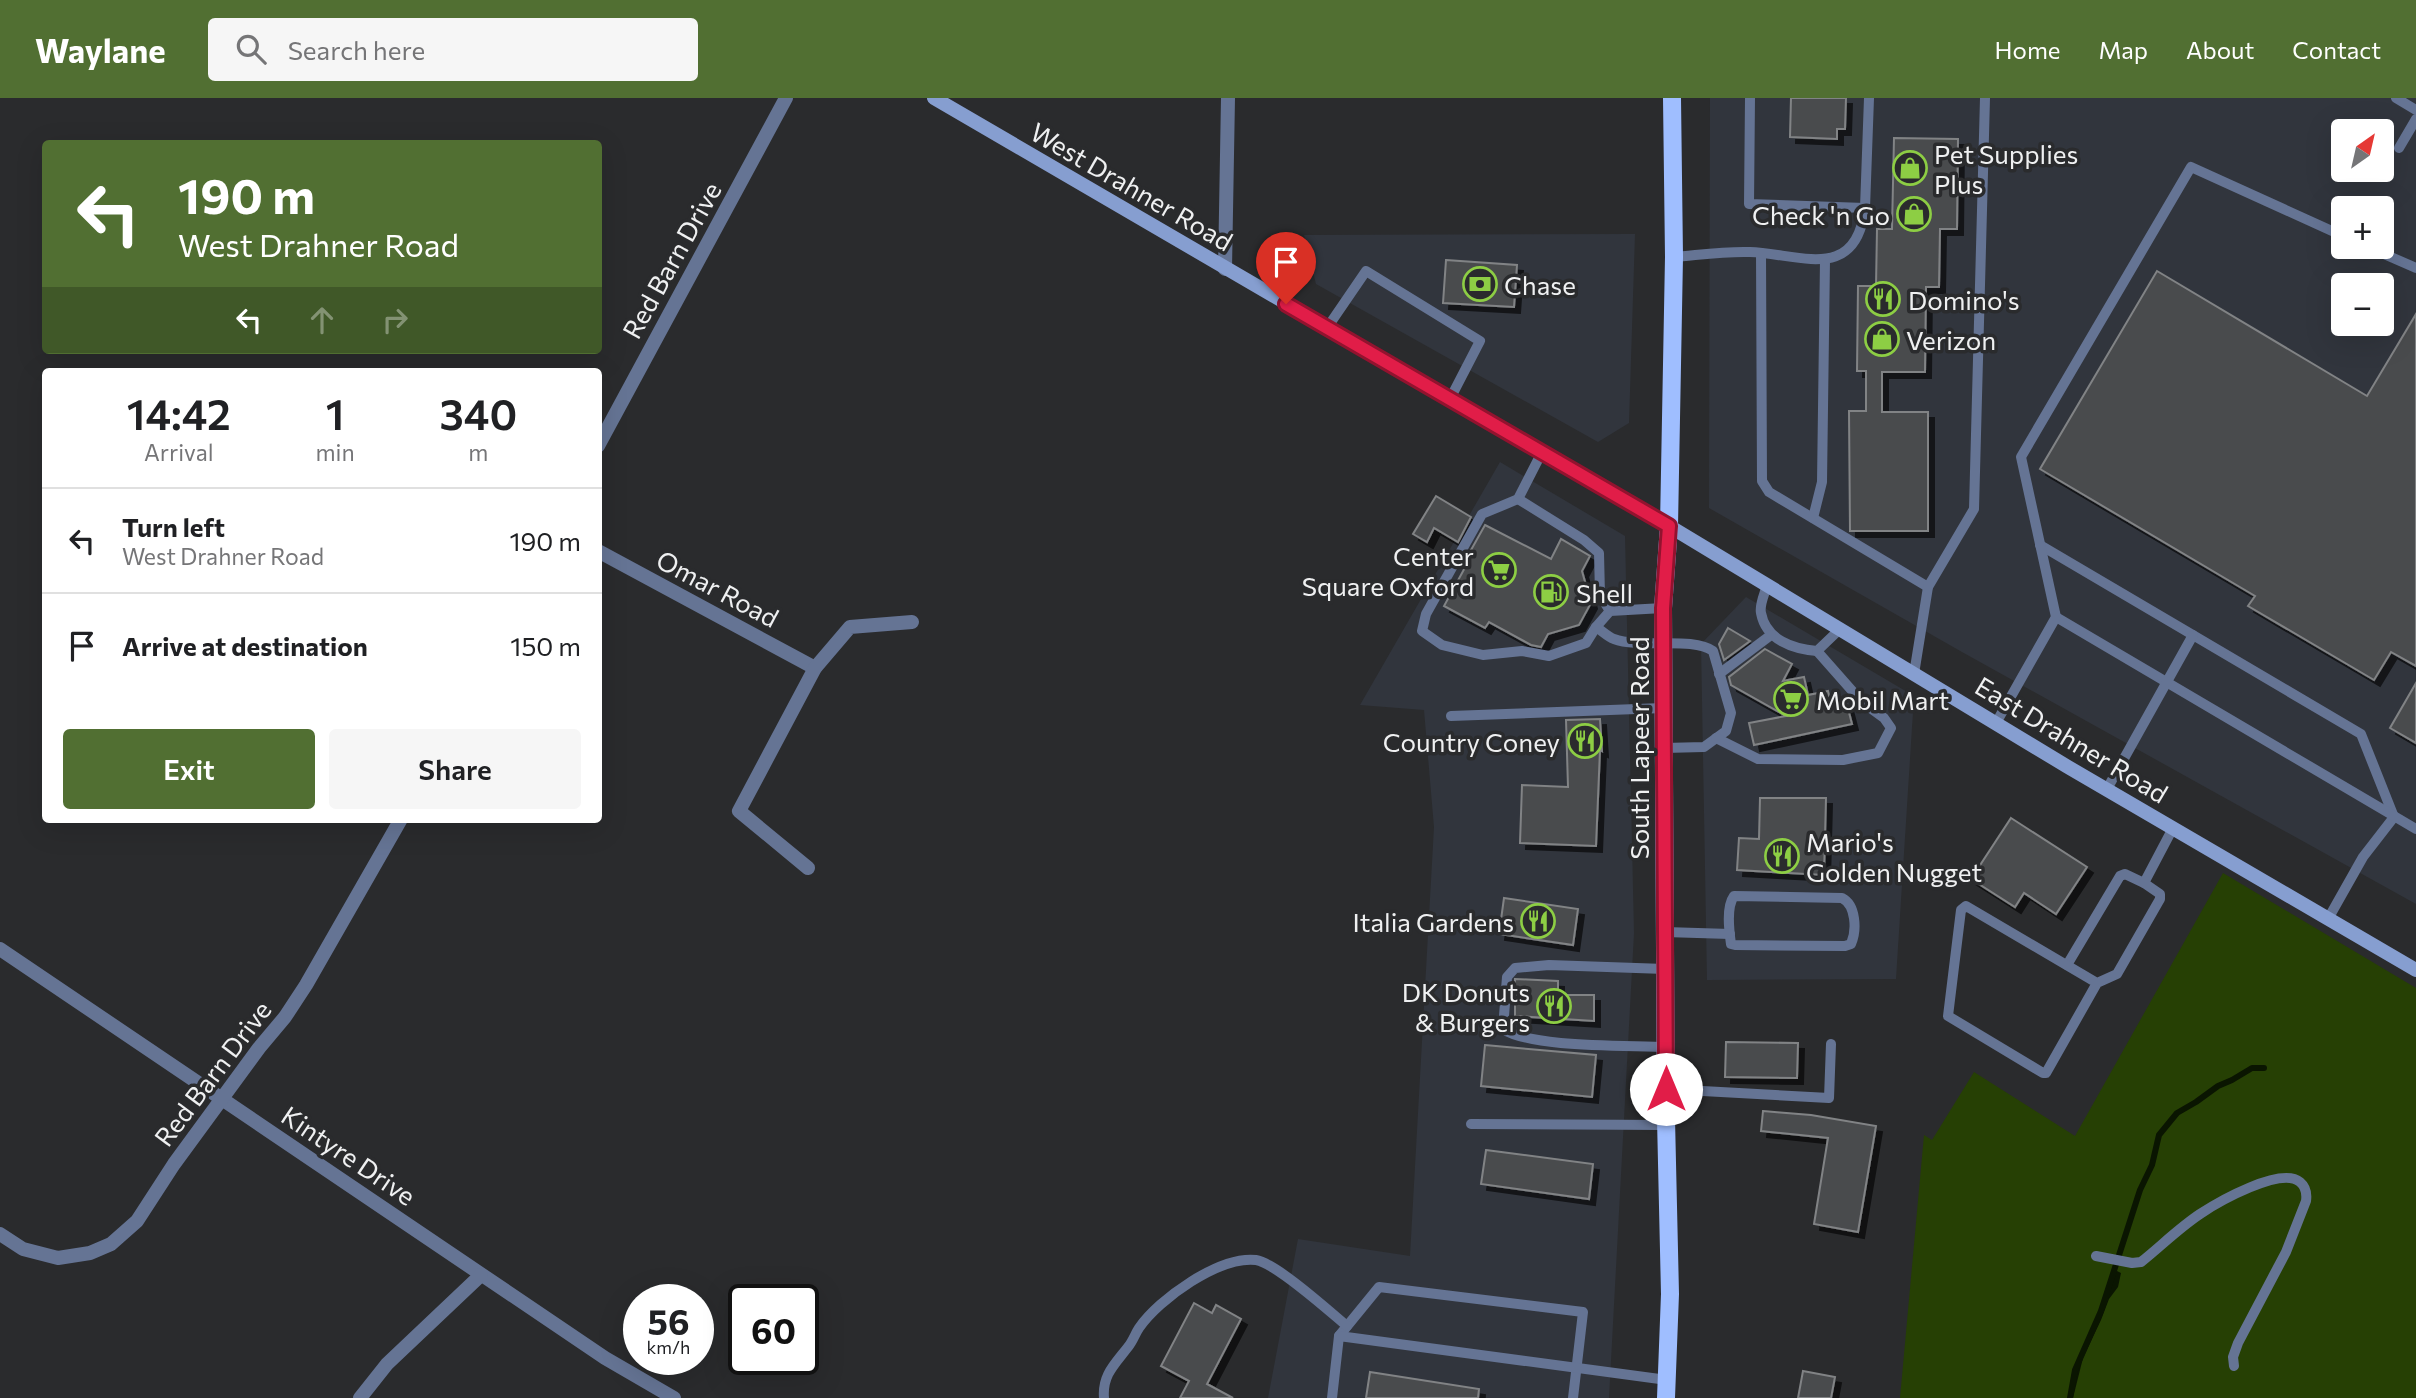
<!DOCTYPE html>
<meta charset="utf-8">
<style>
:root{--surface:#fff;--page:#f6f6f6;--text:#202124;--muted:#757577;--line:#e0e0e0;--accent:#516f32}
body{margin:0;font-family:Commissioner,sans-serif;background:var(--page);color:var(--text);height:100vh;display:flex;flex-direction:column;font-size:26px;white-space:nowrap}
*{box-sizing:border-box;margin:0}
p{font-size:23px;color:var(--muted)}
.icon{flex:none;width:38px;height:38px;fill:none;stroke:currentColor;stroke-width:2;stroke-linecap:round;stroke-linejoin:round}
.map{position:relative;flex:1;overflow:hidden}
.details{position:absolute;left:42px;top:270px;width:560px;height:455px;display:flex;flex-direction:column;background:var(--surface);border-radius:7px;box-shadow:0 7px 28px #0002}
.details>*{flex:none}
.banner{position:absolute;left:42px;top:42px;width:560px;height:214px;border-radius:7px;box-shadow:0 7px 28px #0002;background:#516f32;color:#fff;overflow:hidden}
.needle{width:46px;rotate:34deg}
.fabs{position:absolute;left:2331px;top:21px;display:grid;gap:14px}
.fabs a{display:grid;place-items:center;width:63px;height:63px;border-radius:7px;background:var(--surface);box-shadow:0 7px 28px #0002;font-size:35px}
.speed{position:absolute;left:623px;top:1186px;display:flex;gap:14px;font-size:35px;font-weight:700;text-align:center}
.speed>*{display:grid;place-content:center;width:91px;height:91px;border-radius:50%;background:var(--surface);box-shadow:0 7px 28px #0002;line-height:1}
.speed small{font-size:18px;font-weight:400}
.speed .limit{border:4px solid #111;border-radius:10px;background:#fff;color:#111}
.pin{position:absolute;display:grid;place-items:center;width:60px;height:60px;color:#fff;margin:-72px -30px;border-radius:50% 50% 50% 0;rotate:-45deg;box-shadow:0 0 7px #0007}
.pin .icon{rotate:45deg}
.me{position:absolute;width:77px;margin:-38px;rotate:0deg;stroke-linejoin:round;filter:drop-shadow(0 0 5px #0008)}
.turn{display:flex;align-items:center;gap:24px;height:147px;padding:0 21px;font-size:32px}
.turn .icon{width:91px;height:91px;stroke-width:2.5}
.turn b{display:block;font-size:49px;line-height:60px}
.lanes{display:flex;align-items:center;height:66px;padding:0 21px;background:#0003;justify-content:center;gap:35px;direction:ltr}
.lanes .off{opacity:.35}
.eta{display:flex;justify-content:space-evenly;align-items:center;height:119px;text-align:center}
.eta b{font-size:42px;font-weight:600;line-height:49px}
.cta{display:flex;gap:14px;margin-top:auto;padding:14px 21px}
.cta a{flex:1;height:80px;border-radius:7px;background:var(--accent);color:#fff;font-size:28px;font-weight:600;line-height:80px;text-align:center}
.cta a+a{background:var(--page);color:var(--text)}
ul{padding:0;list-style:none}
li{display:flex;align-items:center;gap:21px;height:105px;padding:0 21px;border-top:2px solid var(--line)}
li div{flex:1}
li b{display:block;font-size:26px}
li em{font-style:normal}
header{display:flex;align-items:center;gap:42px;box-sizing:border-box;height:98px;padding:0 35px;background:var(--accent);color:#fff}
header strong{font-size:33px}
nav{display:flex;gap:38px;margin-inline-start:auto;font-size:24px}
.search{width:490px;height:63px;background:var(--page);display:flex;align-items:center;gap:18px;box-sizing:border-box;padding:0 24px;border-radius:7px;color:var(--muted);font-size:26px}
.map>svg:first-child{display:block}
</style>
<header>
<strong>Waylane</strong>
<div class="search"><svg class="icon" aria-label="search" viewBox="0 0 24 24"><circle cx="10" cy="10" r="6"/><path d="M15 15l6 6"/></svg>Search here</div>
<nav><a>Home</a><a>Map</a><a>About</a><a>Contact</a></nav>
</header>
<div class="map">
<svg width="2416" height="1300" viewBox="0 0 2416 1300">
<defs>
<filter id="shadow"><feDropShadow dx="6" dy="6" stdDeviation="0" flood-color="#0009"/></filter>
</defs>
<rect width="100%" height="100%" fill="#2a2b2d"/>
<g fill="#31353d" fill-rule="evenodd">
<path d="M1710,0H2416V806L1962,554L1709,410ZM2343,33H2382V72H2343ZM2343,110H2382V149H2343ZM2343,187H2382V226H2343Z"/>
<polygon points="1635,136 1629,325 1598,344 1316,186 1304,137"/>
<polygon points="1500,364 1625,438 1634,835 1609,1300 1268,1300 1298,1141 1410,1158 1434,729 1424,612 1360,607"/>
<polygon points="1746,499 1914,598 1896,881 1707,882 1701,546"/>
</g>
<polygon fill="#264004" points="2223,775 2416,890 2416,1300 1900,1300 1924,1037 1932,1042 1974,974 2075,1038"/>
<polygon fill="#0a1501" points="2115,1172 2121,1175 2118,1189 2109,1201 2101,1222 2083,1260 2073,1300 2071,1300 2076,1274 2107,1203 2112,1186 2110,1181"/>
<g fill="none" stroke-linecap="round" stroke-linejoin="round">
<polyline stroke="#0a1501" stroke-width="6" points="2070,1300 2075,1272 2101,1213 2140,1092 2152,1067 2159,1037 2177,1015 2196,1004 2218,988 2232,982 2252,970 2264,970"/>
</g>
<g fill="#4a4b4e" stroke="#818385" stroke-width="2" filter="url(#shadow)">
<polygon points="1791,0 1846,0 1845,31 1837,31 1837,41 1790,39"/>
<polygon points="1894,40 1958,41 1957,131 1940,131 1939,189 1926,189 1925,274 1882,274 1882,314 1928,314 1928,433 1850,433 1849,313 1866,313 1866,273 1857,273 1858,188 1876,188 1877,131 1892,131"/>
<polygon points="1446,162 1517,167 1514,209 1443,205"/>
<polygon points="2157,173 2367,298 2416,216 2416,568 2391,554 2374,582 2248,508 2255,498 2040,371"/>
<polygon points="1436,398 1471,419 1458,444 1434,430 1427,444 1413,436"/>
<polygon points="1485,427 1551,461 1561,441 1590,458 1582,473 1591,505 1579,527 1548,536 1541,549 1531,547 1489,524 1485,530 1444,508 1474,453 1471,452"/>
<polygon points="1728,530 1750,543 1724,562 1719,546"/>
<polygon points="1765,551 1792,566 1783,583 1804,579 1808,597 1828,593 1831,606 1846,603 1852,626 1754,647 1749,625 1786,618 1731,587 1729,579"/>
<polygon points="2416,585 2416,645 2390,630"/>
<polygon points="1600,621 1602,653 1600,652 1596,748 1520,745 1522,687 1568,689 1566,622"/>
<polygon points="1760,700 1826,700 1824,777 1737,772 1739,740 1759,741"/>
<polygon points="2011,720 2087,769 2056,816 2024,795 2015,809 1971,781"/>
<polygon points="1504,800 1578,811 1573,847 1499,836"/>
<polygon points="1515,881 1558,883 1558,897 1594,897 1594,923 1515,918"/>
<polygon points="1726,944 1798,945 1797,980 1725,979"/>
<polygon points="1485,947 1596,957 1592,999 1481,988"/>
<polygon points="1763,1013 1811,1017 1876,1028 1858,1134 1814,1126 1828,1040 1761,1033"/>
<polygon points="1486,1052 1593,1066 1589,1101 1481,1086"/>
<polygon points="1194,1205 1212,1215 1216,1207 1241,1221 1207,1286 1233,1300 1180,1300 1189,1283 1161,1268"/>
<polygon points="1803,1273 1835,1279 1831,1300 1798,1300"/>
<polygon points="1370,1274 1479,1291 1478,1300 1366,1300"/>
</g>
<g fill="none" stroke-linecap="round" stroke-linejoin="round">
<g stroke="#657494" stroke-width="10">
<polyline points="2396,0 2416,12"/>
<polyline points="2399,50 2416,21"/>
<polyline points="1865,110 1869,0"/>
<polyline points="2368,149 2416,170"/>
<polyline points="1761,155 1762,383 1769,394 1928,489"/>
<path d="M1674,159C1699,157 1725,153 1750,154C1800,156 1856,185 1865,110L1749,106L1750,0"/>
<polyline points="1327,230 1366,173 1480,243 1450,301"/>
<polyline points="1542,354 1518,401 1482,416 1426,516 1422,533 1442,547 1483,557 1522,553 1549,558 1586,545 1596,529 1610,513 1663,510"/>
<polyline points="1518,401 1584,442 1599,455 1600,497 1610,513"/>
<polyline points="1813,420 1822,384 1825,162"/>
<polyline points="2040,447 2361,636 2394,719 2363,759 2328,821"/>
<path d="M1767,487C1765,495 1759,507 1761,515C1766,542 1793,551 1817,553L1840,531"/>
<polyline points="2056,519 2416,731"/>
<path d="M1596,529C1601,532 1608,539 1614,541C1640,551 1693,538 1713,553L1731,615L1726,633L1704,649L1664,650"/>
<polyline points="1719,576 1771,537"/>
<polyline points="1914,576 1928,489 1974,411 1985,0"/>
<polyline points="1451,618 1663,610"/>
<polyline points="1996,625 2056,519 2021,359 2191,69 2343,138"/>
<polyline points="1716,640 1758,661 1843,662 1878,655 1891,630 1884,620 1862,604 1817,553"/>
<polyline points="2107,691 2193,537"/>
<path d="M1734,798L1842,800C1856,807 1857,832 1851,846L1845,848L1735,847L1731,846C1729,832 1726,809 1734,798Z"/>
<polyline points="1665,834 1730,836"/>
<polyline points="2067,867 2120,778 2125,776 2144,785"/>
<path d="M1665,871L1549,867L1515,870L1507,879L1503,931C1531,950 1628,947 1666,949"/>
<polyline points="2097,885 1966,808 1961,812 1948,918 2043,975 2046,975 2097,885 2117,876 2160,801 2160,796 2144,785 2173,730"/>
<polyline points="1666,991 1829,1000 1831,946"/>
<polyline points="1471,1026 1667,1027"/>
<path d="M2096,1158L2132,1165L2141,1164C2161,1148 2179,1130 2200,1116C2218,1104 2281,1068 2300,1084C2306,1089 2307,1096 2306,1103L2286,1154L2238,1245L2233,1259L2234,1268"/>
<polyline points="1339,1238 1379,1189 1583,1214 1573,1300"/>
<path d="M1104,1300C1102,1277 1115,1266 1128,1249C1133,1243 1135,1236 1139,1230C1159,1201 1219,1158 1256,1162C1276,1165 1329,1213 1347,1228"/>
<polyline points="1332,1300 1339,1238 1667,1282"/>
</g>
<g stroke="#657494" stroke-width="14">
<polyline points="1225,171 1228,0"/>
<polyline points="598,348 786,0"/>
<polyline points="598,453 815,570"/>
<polyline points="808,770 739,713 815,570 850,529 912,524"/>
<polyline points="0,851 605,1260 674,1300"/>
<polyline points="0,1136 23,1151 58,1160 90,1155 111,1146 137,1123 174,1066 259,950 285,919 306,887 401,721"/>
<polyline points="360,1300 387,1266 481,1177"/>
</g>
<polyline stroke="#869ed0" stroke-width="14" points="934,0 1669,428 2068,669 2416,872"/>
<polyline stroke="#9fbeff" stroke-width="18" points="1666,1300 1670,1196 1666,1021 1663,510 1669,428 1674,159 1672,0"/>
</g>
<g fill="none" stroke-linecap="round" stroke-linejoin="round">
<g stroke="#92132f" stroke-width="18">
<polyline id="route" points="1286,206 1669,428 1663,510 1666,991"/>
</g>
<use href="#route" stroke="#e11d48" stroke-width="12"/>
</g>
<defs>
<g id="shop-ring" transform="scale(1.75)"><circle r="9.5" fill="#2a2b2d" stroke="#8dce44" stroke-width="1.5"/><path d="M-5-2.5h2.3a2.7 3.5 0 0 1 5.4 0H5L5.5 6h-11ZM-1.5-2.5h3a1.5 2.3 0 0 0-3 0Z" fill="#8dce44"/></g>
<g id="bank-ring" transform="scale(1.75)"><circle r="9.5" fill="#2a2b2d" stroke="#8dce44" stroke-width="1.5"/><path d="M-6-4H6V4H-6ZM0-2.3a2.3 2.3 0 1 0 0 4.6a2.3 2.3 0 1 0 0-4.6Z" fill="#8dce44"/></g>
<g id="restaurant-ring" transform="scale(1.75)"><circle r="9.5" fill="#2a2b2d" stroke="#8dce44" stroke-width="1.5"/><path d="M-5-6h1v4h1v-4h1v4h1v-4h1v5L-1.5 .5V6h-2V.5L-5-1ZM5-6V6H3V1.5H1.5Q1.5-4 5-6Z" fill="#8dce44"/></g>
<g id="supermarket-ring" transform="scale(1.75)"><circle r="9.5" fill="#2a2b2d" stroke="#8dce44" stroke-width="1.5"/><path d="M-6-5.5h2.5l.6 2H6L4.5 2H-2.5L-4.4-4H-6ZM-1.5 3.2a1.3 1.3 0 1 0 .1 0ZM3 3.2a1.3 1.3 0 1 0 .1 0Z" fill="#8dce44"/></g>
<g id="fuel-ring" transform="scale(1.75)"><circle r="9.5" fill="#2a2b2d" stroke="#8dce44" stroke-width="1.5"/><path d="M-5.5-6h7V0h2V4h1.3V-2.5L3-4.5l.8-.8L6-3V5H2.5V1h-1V6h-7ZM-4.2-4.7v3.2H.2V-4.7Z" fill="#8dce44"/></g>
</defs>
<g fill-rule="evenodd">
<use href="#shop-ring" x="1910" y="70"/>
<use href="#shop-ring" x="1914" y="116"/>
<use href="#bank-ring" x="1480" y="186"/>
<use href="#restaurant-ring" x="1883" y="201"/>
<use href="#shop-ring" x="1882" y="241"/>
<use href="#supermarket-ring" x="1499" y="472"/>
<use href="#fuel-ring" x="1551" y="494"/>
<use href="#supermarket-ring" x="1791" y="601"/>
<use href="#restaurant-ring" x="1585" y="643"/>
<use href="#restaurant-ring" x="1782" y="758"/>
<use href="#restaurant-ring" x="1538" y="823"/>
<use href="#restaurant-ring" x="1554" y="908"/>
</g>
<g text-anchor="middle" dominant-baseline="central" stroke-width="7" stroke-linejoin="round" paint-order="stroke">
<g font-size="26" fill="#eff0f1" stroke="#2a2b2d" text-anchor="start">
<text x="1934" y="55">Pet Supplies<tspan x="1934" dy="30">Plus</tspan></text>
<text x="1890" y="116" text-anchor="end">Check 'n Go</text>
<text x="1504" y="186">Chase</text>
<text x="1908" y="201">Domino's</text>
<text x="1906" y="241">Verizon</text>
<text x="1474" y="457" text-anchor="end">Center<tspan x="1474" dy="30">Square Oxford</tspan></text>
<text x="1576" y="494">Shell</text>
<text x="1816" y="601">Mobil Mart</text>
<text x="1560" y="643" text-anchor="end">Country Coney</text>
<text x="1806" y="743">Mario's<tspan x="1806" dy="30">Golden Nugget</tspan></text>
<text x="1514" y="823" text-anchor="end">Italia Gardens</text>
<text x="1530" y="893" text-anchor="end">DK Donuts<tspan x="1530" dy="30">&amp; Burgers</tspan></text>
</g>
<g font-size="26" fill="#eff0f1" stroke="#2a2b2d">
<text transform="translate(1132 88) rotate(30)">West Drahner Road</text>
<text transform="translate(671 162) rotate(-61)">Red Barn Drive</text>
<text transform="translate(718 490) rotate(28)">Omar Road</text>
<text transform="translate(2072 641) rotate(31)">East Drahner Road</text>
<text transform="translate(1638 650) rotate(-90)">South Lapeer Road</text>
<text transform="translate(212 975) rotate(-53)">Red Barn Drive</text>
<text transform="translate(349 1057) rotate(34)">Kintyre Drive</text>
</g>
</g>
</svg>
<div class="fabs">
<a><svg class="needle" viewBox="-14 -14 28 28"><path d="M0-13l5 13h-10z" fill="#e53935"/><path d="M0 13l5-13h-10z" fill="#757577"/></svg></a>
<a>+</a>
<a>−</a>
</div>
<div class="speed"><div>56<small>km/h</small></div><div class="limit">60</div></div>
<div class="pin" style="left:1286px;top:206px;background:#d93025"><svg class="icon" aria-label="arrive" viewBox="0 0 24 24"><path d="M6 21V4h12l-3 4 3 4H6"/></svg></div>
<svg class="me" style="left:1666px;top:991px" viewBox="-20 -20 40 40"><circle r="19" fill="#fff"/><path d="M0-13L10 11 0 6-10 11z" fill="#e11d48"/></svg>
<div class="banner">
<div class="turn"><svg class="icon" aria-label="left" viewBox="0 0 24 24"><path d="M17 20v-9H6M10 6l-5 5 5 5"/></svg><div><b>190 m</b>West Drahner Road</div></div>
<div class="lanes"><svg class="icon" aria-label="left" viewBox="0 0 24 24"><path d="M17 20v-9H6M10 6l-5 5 5 5"/></svg><svg class="icon off" aria-label="ahead" viewBox="0 0 24 24"><path d="M12 20V5M6 11l6-6 6 6"/></svg><svg class="icon off" aria-label="right" viewBox="0 0 24 24"><path d="M7 20v-9h11M14 6l5 5-5 5"/></svg></div>
</div>
<section class="details">
<div class="eta">
<div><b>14:42</b><p>Arrival</p></div>
<div><b>1</b><p>min</p></div>
<div><b>340</b><p>m</p></div>
</div>
<ul>
<li><svg class="icon" aria-label="left" viewBox="0 0 24 24"><path d="M17 20v-9H6M10 6l-5 5 5 5"/></svg><div><b>Turn left</b><p>West Drahner Road</p></div><em>190 m</em></li>
<li><svg class="icon" aria-label="arrive" viewBox="0 0 24 24"><path d="M6 21V4h12l-3 4 3 4H6"/></svg><div><b>Arrive at destination</b></div><em>150 m</em></li>
</ul>
<div class="cta"><a>Exit</a><a>Share</a></div>
</section>
</div>
